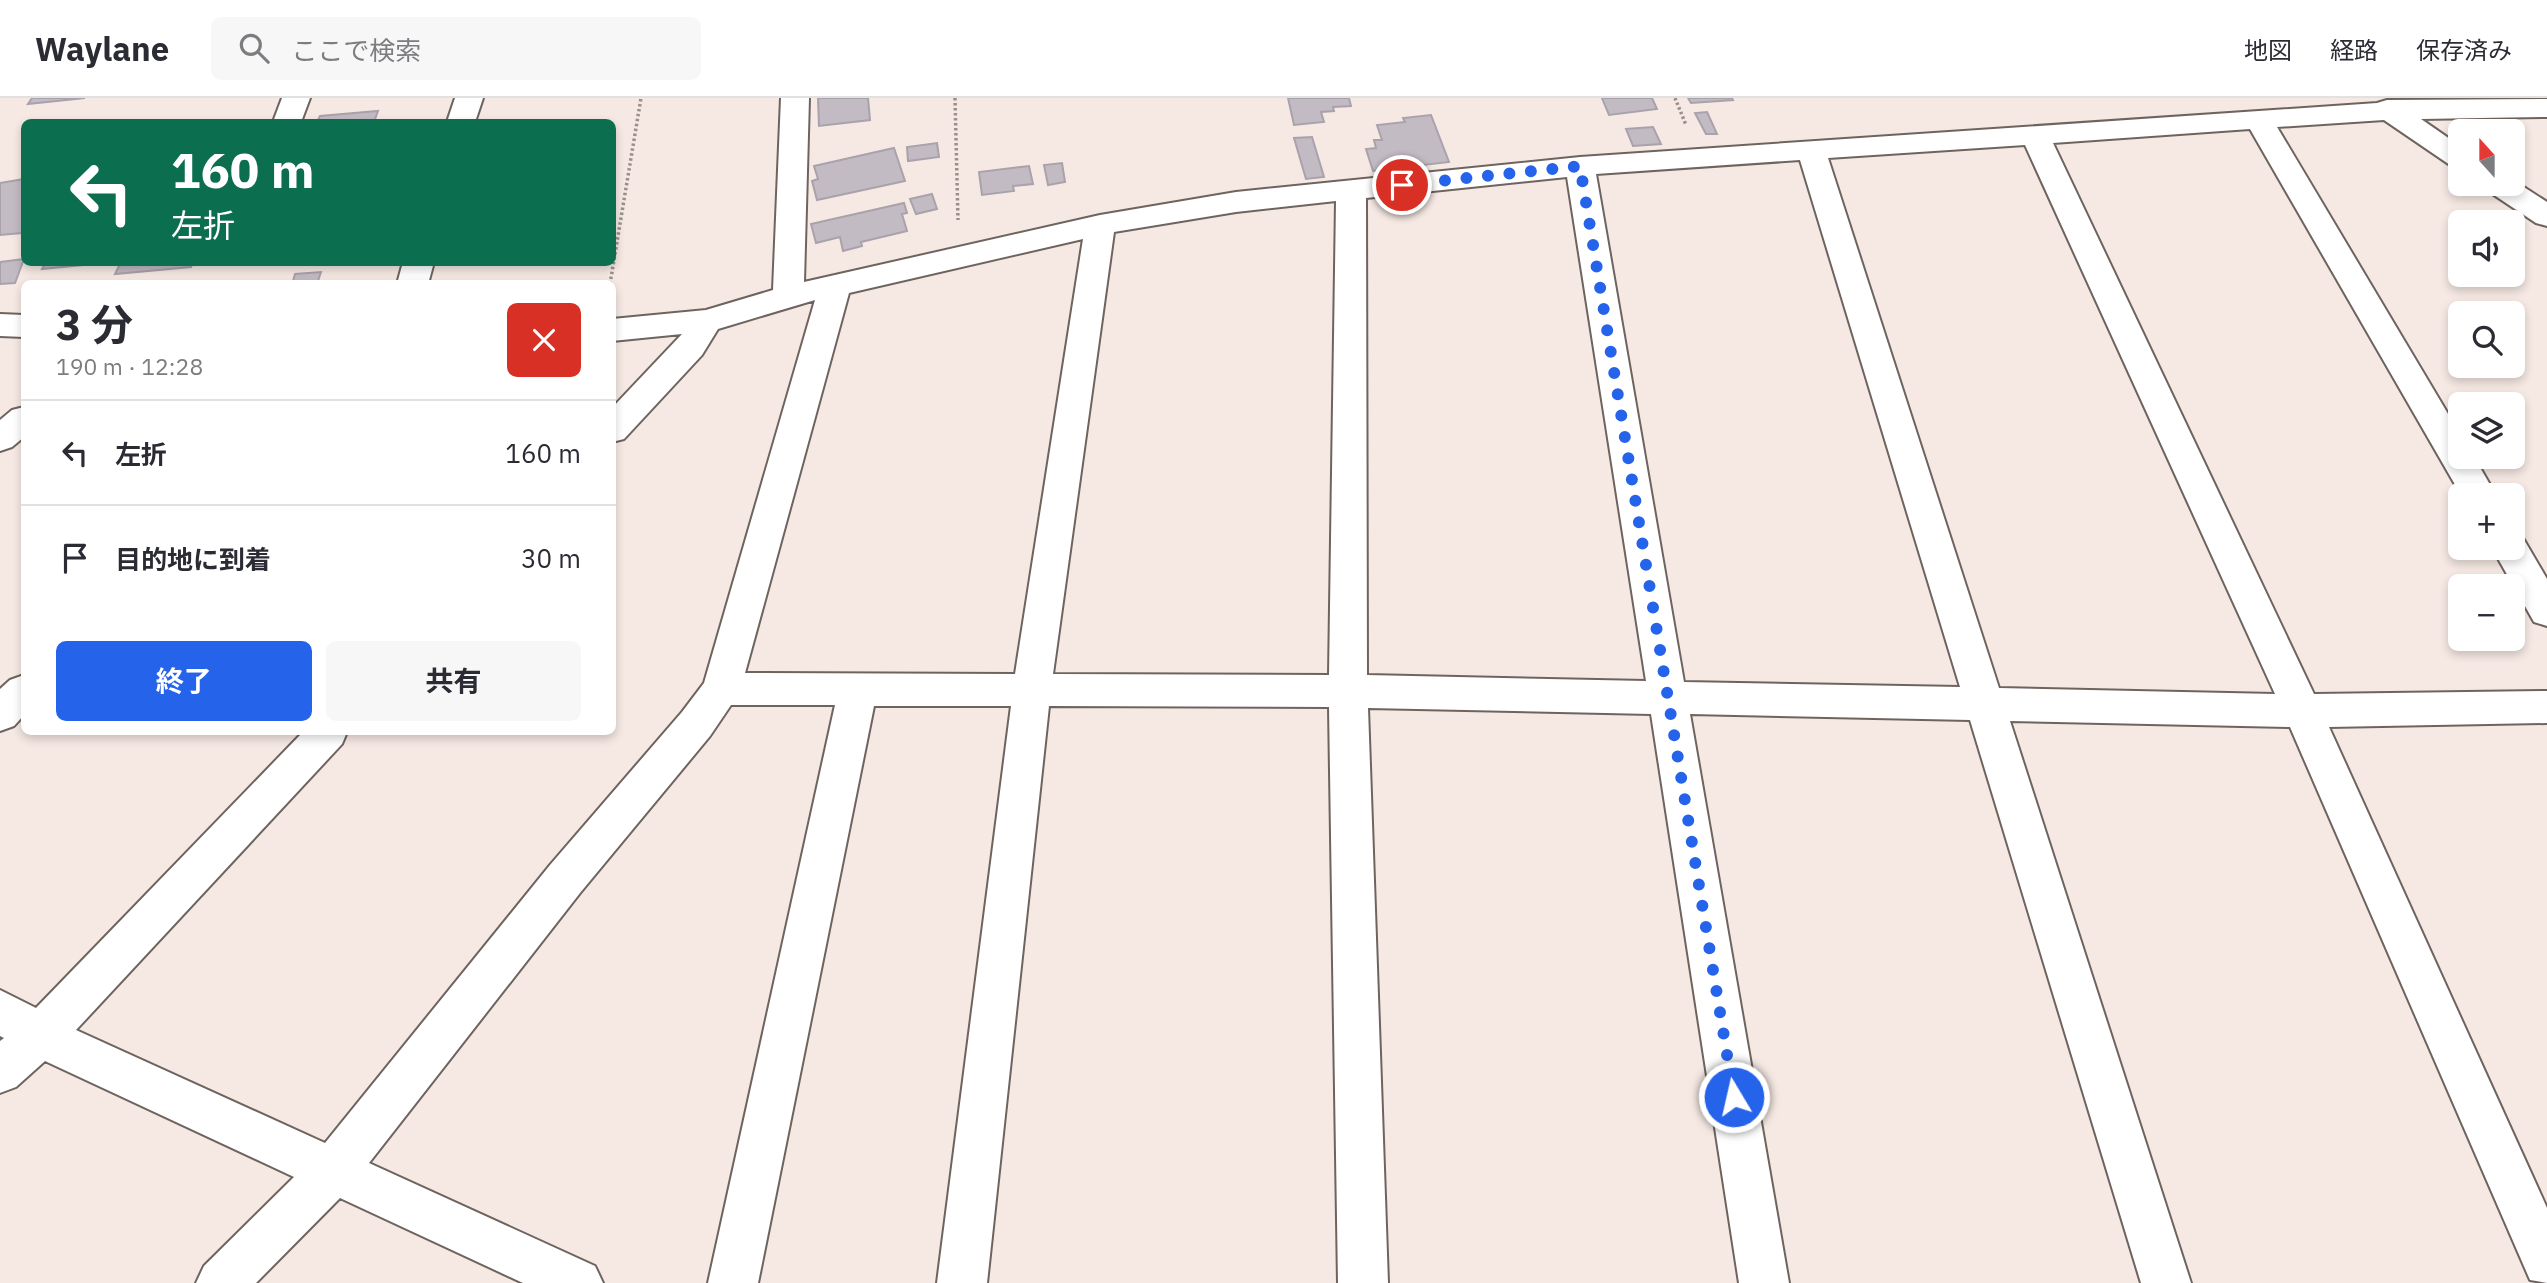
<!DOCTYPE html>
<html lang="ja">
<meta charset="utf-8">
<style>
:root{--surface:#fff;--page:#f7f7f7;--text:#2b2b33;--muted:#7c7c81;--line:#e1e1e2;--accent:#2563eb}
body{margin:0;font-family:"IBM Plex Sans","Noto Sans JP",sans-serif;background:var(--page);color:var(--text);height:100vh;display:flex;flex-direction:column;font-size:26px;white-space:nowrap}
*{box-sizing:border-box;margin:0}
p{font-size:23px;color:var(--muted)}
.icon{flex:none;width:38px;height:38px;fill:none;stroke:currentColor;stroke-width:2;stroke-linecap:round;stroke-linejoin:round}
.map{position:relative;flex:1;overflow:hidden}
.side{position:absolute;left:21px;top:182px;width:595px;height:455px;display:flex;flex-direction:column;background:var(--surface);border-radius:10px;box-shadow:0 4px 10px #0003}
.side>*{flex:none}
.hud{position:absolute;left:21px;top:21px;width:595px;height:147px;border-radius:10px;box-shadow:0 4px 10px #0003;background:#0b6e4f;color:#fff;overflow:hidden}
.needle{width:46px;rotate:339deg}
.controls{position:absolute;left:2448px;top:21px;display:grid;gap:14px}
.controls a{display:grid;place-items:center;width:77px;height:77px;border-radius:10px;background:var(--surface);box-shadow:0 4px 10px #0003;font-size:35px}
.pin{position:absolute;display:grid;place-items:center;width:60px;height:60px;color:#fff;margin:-30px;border:4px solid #fff;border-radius:50%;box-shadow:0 2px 7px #0007}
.me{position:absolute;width:77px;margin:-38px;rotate:351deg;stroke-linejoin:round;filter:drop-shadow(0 0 5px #0008)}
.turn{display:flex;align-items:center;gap:24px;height:147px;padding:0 35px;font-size:32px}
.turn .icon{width:91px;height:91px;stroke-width:2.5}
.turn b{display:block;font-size:49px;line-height:60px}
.round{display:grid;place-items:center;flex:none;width:74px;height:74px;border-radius:10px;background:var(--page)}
.headline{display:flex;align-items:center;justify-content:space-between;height:119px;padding:0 35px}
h1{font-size:42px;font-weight:700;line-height:52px}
.primary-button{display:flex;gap:14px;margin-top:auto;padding:14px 35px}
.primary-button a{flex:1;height:80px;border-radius:10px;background:var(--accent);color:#fff;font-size:28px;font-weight:700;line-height:80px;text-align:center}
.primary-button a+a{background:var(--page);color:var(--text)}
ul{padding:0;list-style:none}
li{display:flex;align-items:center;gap:21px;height:105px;padding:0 35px;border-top:2px solid var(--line)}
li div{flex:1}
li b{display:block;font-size:26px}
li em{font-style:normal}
header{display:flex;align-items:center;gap:42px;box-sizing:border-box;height:98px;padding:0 35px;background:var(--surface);border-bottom:2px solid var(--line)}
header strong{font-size:33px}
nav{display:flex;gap:38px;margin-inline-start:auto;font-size:24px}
.search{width:490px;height:63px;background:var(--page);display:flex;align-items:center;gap:18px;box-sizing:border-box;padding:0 24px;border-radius:10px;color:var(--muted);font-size:26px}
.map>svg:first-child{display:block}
</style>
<header>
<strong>Waylane</strong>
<div class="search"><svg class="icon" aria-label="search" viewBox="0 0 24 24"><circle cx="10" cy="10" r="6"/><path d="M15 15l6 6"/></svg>ここで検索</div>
<nav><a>地図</a><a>経路</a><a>保存済み</a></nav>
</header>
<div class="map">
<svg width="2547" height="1185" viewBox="0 0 2547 1185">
<rect width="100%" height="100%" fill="#f6e9e4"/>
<g fill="#c3bbc4" stroke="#aaa2ab" stroke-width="2">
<polygon points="32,0 85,0 28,6"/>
<polygon points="818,0 868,0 870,22 819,28"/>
<polygon points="1288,0 1349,0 1351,8 1333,9 1334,13 1321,14 1324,24 1294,27"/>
<polygon points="1602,0 1652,0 1657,11 1609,17"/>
<polygon points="1688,0 1732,0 1733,2 1691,5"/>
<polygon points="378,13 374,24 317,24 320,18"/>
<polygon points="1707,14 1717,36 1706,36 1695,15"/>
<polygon points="1431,17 1449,64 1373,73 1366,51 1376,50 1374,42 1382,42 1377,27 1405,24 1403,20"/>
<polygon points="1653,29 1661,46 1633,48 1626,31"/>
<polygon points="1312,39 1324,79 1306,81 1294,40"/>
<polygon points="937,45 939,59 908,63 907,49"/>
<polygon points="894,50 905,83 817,102 812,83 818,81 814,68"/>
<polygon points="1062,65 1065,84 1048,87 1044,67"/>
<polygon points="1029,68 1033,86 1013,88 1014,93 982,97 979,74"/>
<polygon points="24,81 24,131 22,135 0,137 0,85"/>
<polygon points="932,96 937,111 916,116 910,101"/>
<polygon points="904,105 907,115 902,116 907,133 861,144 862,148 843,153 840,139 816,145 811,126"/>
<polygon points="24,161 15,185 0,186 0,164"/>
<polygon points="46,164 114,164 42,171"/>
<polygon points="121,164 193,164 191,169 115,176"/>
<polygon points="321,174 317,186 278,186 293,183 295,176"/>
</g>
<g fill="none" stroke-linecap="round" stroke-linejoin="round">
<g stroke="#6e645f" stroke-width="4">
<g id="minor">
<polygon points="282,0 310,0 301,24 273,24"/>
<polygon points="455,0 483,0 475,24 447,24"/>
<path d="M781,0H809L804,184L1100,117L1236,94L1580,59L2377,5L2387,2L2547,1V19L2421,21L2460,48V70L2450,67L2384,22L2277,29L2460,336V359H2474L2496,397H2461L2250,31L2053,45L2314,596L2547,593V625L2329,629L2547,1110V1185L2530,1182L2290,629L2010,623L2191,1185H2141L1970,622L1690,616L1789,1185H1739L1651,616L1368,610L1388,1185H1338L1329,609L1049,608L987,1185H937L1011,608H874L758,1185H708L835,607H731L710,638L580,795L369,1065L595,1168L603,1185H523L340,1100L256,1185H196L204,1168L294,1079L45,963L16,989L0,995V943L4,940L0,938V892L36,910L303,634H347L342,646L76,932L325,1045L550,767L682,614L704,585L815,202L718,231L702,257L624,341L612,344V310L682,236L612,243V221L706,212L773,192ZM2025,47L2275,596L1999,590L1828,60ZM1800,62L1960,589L1684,584L1596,76ZM1567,79L1646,583L1367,577L1366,100ZM1336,103L1329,577L1053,576L1114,134L1236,114ZM1083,141L1015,576L745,575L849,195Z"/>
<polygon points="2513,82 2547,104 2547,128 2536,125 2488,93 2483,86 2513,86"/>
<polygon points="403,164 434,164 428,186 397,186"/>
<polygon points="0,216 24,217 24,239 0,238"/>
<polygon points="24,309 24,339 12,349 0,353 0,322 12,312"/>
<polygon points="2513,437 2523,440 2547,481 2547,528 2534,524 2492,450 2513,450"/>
<polygon points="24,577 24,617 14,628 0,633 0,591 10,582"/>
</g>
</g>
<g stroke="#98908c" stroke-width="3.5" stroke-dasharray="2.5 2.5" stroke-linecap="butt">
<polyline points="955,0 958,122"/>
<polyline points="1675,0 1686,27"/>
<polyline points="610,186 641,0"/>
</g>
<use href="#minor" fill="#fff" fill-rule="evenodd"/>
</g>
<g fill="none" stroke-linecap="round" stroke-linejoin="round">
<polyline stroke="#2563eb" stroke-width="12" stroke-dasharray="0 21.6" points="1402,87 1580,68 1734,999"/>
</g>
</svg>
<div class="controls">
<a><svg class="needle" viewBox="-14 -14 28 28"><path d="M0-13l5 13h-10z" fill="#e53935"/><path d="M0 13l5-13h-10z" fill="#7c7c81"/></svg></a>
<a><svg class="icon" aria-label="sound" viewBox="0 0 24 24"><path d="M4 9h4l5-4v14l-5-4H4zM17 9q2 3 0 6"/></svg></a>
<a><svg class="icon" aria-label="search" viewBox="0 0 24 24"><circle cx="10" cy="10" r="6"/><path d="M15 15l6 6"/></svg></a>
<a><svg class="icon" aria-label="layers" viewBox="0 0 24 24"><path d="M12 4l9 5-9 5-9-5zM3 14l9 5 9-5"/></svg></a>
<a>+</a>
<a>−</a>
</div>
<div class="pin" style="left:1402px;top:87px;background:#d93025"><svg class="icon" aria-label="arrive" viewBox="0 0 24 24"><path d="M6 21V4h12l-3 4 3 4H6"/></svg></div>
<svg class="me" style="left:1734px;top:999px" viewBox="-20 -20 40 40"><circle r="17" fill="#2563eb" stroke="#fff" stroke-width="3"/><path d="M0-11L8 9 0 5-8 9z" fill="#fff"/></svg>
<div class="hud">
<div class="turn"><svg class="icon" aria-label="left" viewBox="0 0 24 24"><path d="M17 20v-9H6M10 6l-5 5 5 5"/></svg><div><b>160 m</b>左折</div></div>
</div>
<section class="side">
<div class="headline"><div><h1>3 分</h1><p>190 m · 12:28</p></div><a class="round" style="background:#d93025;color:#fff"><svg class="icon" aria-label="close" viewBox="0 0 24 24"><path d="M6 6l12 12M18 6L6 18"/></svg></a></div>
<ul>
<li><svg class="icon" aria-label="left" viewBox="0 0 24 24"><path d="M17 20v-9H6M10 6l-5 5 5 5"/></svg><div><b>左折</b></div><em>160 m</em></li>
<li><svg class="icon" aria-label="arrive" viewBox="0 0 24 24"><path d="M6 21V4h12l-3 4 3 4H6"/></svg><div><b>目的地に到着</b></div><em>30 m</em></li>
</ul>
<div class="primary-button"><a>終了</a><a>共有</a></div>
</section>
</div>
